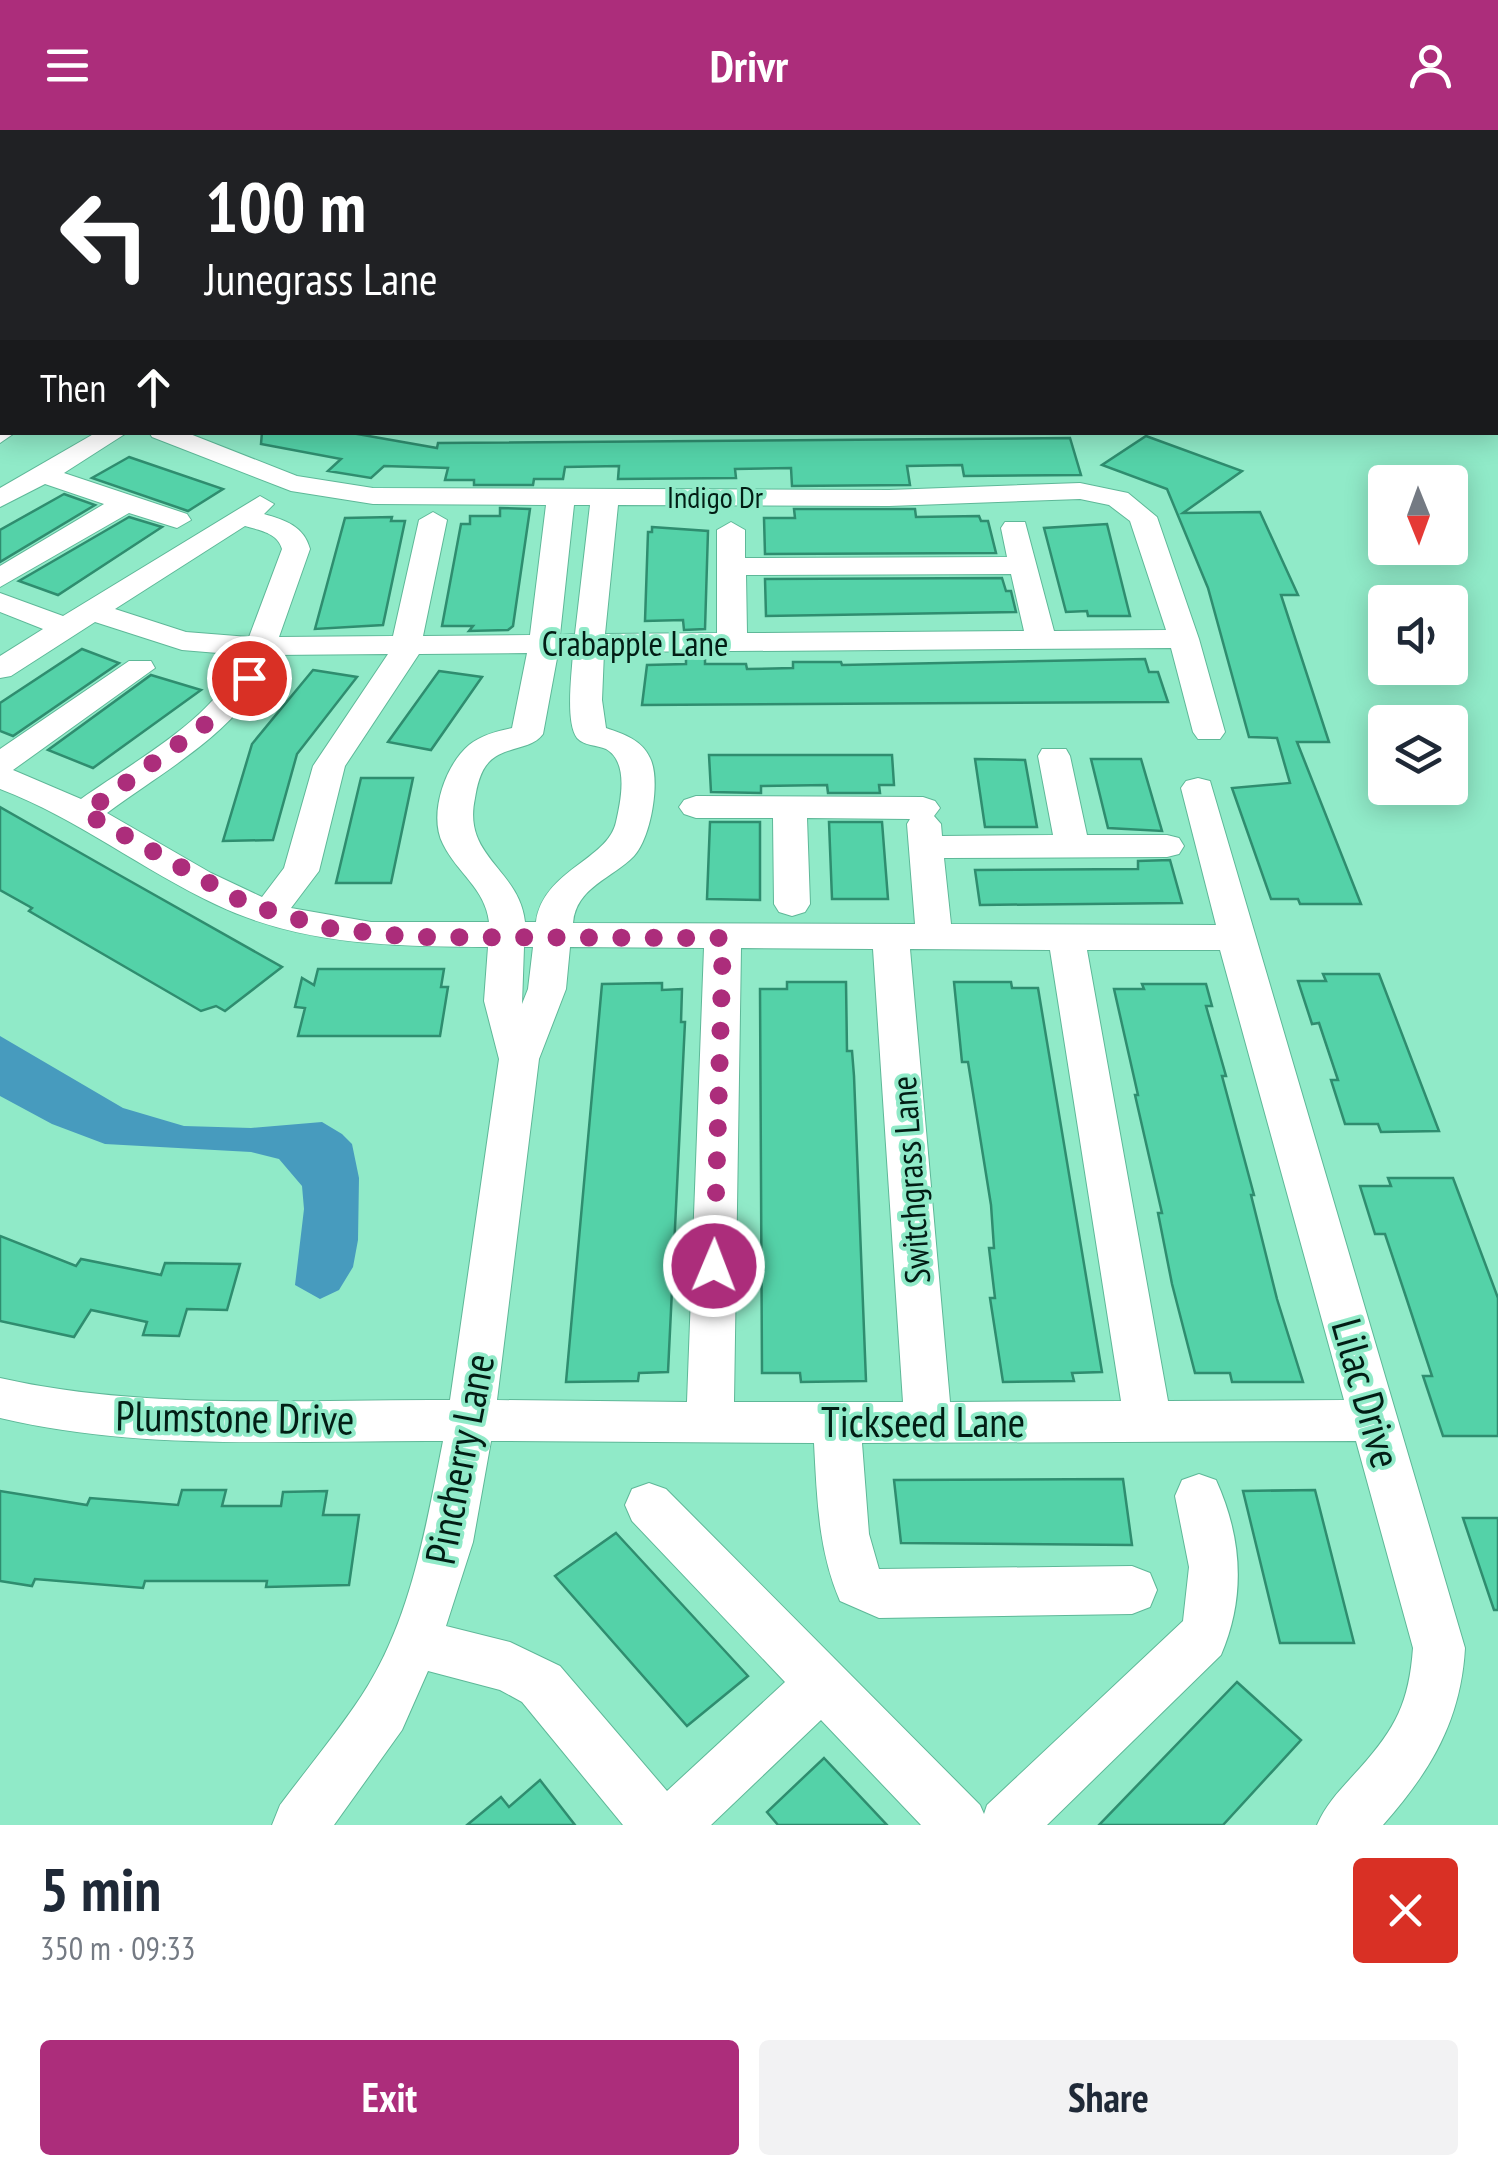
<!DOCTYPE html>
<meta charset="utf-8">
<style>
:root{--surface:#fff;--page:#f2f2f3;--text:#1f2937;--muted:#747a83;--accent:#ac2d7b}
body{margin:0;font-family:"PT Sans Narrow",sans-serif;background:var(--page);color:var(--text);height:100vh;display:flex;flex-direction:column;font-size:38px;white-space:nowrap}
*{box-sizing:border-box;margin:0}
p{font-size:32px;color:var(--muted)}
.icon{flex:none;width:55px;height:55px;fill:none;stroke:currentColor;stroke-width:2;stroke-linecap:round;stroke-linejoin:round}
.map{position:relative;height:1695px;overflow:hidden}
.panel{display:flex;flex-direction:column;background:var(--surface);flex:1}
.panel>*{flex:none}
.top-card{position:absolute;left:0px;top:0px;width:1500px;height:305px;box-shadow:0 5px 25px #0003;background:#202124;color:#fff;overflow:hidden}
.needle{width:65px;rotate:179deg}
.controls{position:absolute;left:1368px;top:335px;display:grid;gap:20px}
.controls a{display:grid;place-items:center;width:100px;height:100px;border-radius:10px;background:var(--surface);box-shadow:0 5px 25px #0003;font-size:50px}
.pin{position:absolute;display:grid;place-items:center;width:85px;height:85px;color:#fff;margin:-42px;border:5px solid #fff;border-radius:50%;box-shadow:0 2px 10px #0007}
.me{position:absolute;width:110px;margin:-55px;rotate:1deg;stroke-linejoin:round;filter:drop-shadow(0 0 8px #0008)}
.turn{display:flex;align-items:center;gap:35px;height:210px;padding:0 40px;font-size:45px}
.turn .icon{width:130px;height:130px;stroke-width:2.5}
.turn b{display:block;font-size:70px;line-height:85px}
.then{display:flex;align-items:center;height:95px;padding:0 40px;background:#0003;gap:20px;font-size:38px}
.round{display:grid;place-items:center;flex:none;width:105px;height:105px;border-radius:10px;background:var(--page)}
.headline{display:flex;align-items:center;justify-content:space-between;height:170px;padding:0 40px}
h1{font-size:60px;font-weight:600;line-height:75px}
.button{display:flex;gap:20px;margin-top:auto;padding:20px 40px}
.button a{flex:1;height:115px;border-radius:10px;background:var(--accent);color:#fff;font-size:40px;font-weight:600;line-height:115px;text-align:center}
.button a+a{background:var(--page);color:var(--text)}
header{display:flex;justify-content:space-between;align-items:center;height:130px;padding:0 40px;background:var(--accent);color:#fff;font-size:45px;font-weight:600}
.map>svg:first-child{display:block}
</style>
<header><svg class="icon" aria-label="menu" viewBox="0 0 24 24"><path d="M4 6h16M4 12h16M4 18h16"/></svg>Drivr<svg class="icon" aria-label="person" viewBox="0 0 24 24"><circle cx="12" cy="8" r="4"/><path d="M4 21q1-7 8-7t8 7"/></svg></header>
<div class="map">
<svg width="1498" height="1695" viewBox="0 0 1498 1695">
<rect width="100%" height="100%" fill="#90eac8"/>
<polygon fill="#ed8dc0" points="369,0 1437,0 1442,2 334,2"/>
<polygon fill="#479bbe" points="0,906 123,978 184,996 251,998 322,992 342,1004 352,1014 359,1048 358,1110 353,1137 339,1160 320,1169 295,1155 304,1079 302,1056 279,1029 251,1022 105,1014 52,994 0,966"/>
<g fill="#54d2a8" stroke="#2f8d6f" stroke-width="2.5">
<polygon points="262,302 346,302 437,318 438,313 1070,308 1081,345 964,346 962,335 907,336 910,355 792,356 791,338 735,339 736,348 618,349 619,336 565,337 563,349 534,349 533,355 474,355 474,350 445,350 448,338 384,336 371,348 328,341 341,329 261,314"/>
<polygon points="1146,306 1242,341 1183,383 1260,382 1298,465 1281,465 1329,612 1297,612 1361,774 1300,774 1298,769 1271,769 1232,658 1290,653 1277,608 1249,607 1208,458 1167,359 1102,335"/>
<polygon points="129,327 223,359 188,381 92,348"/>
<polygon points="64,364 95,375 0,432 0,400"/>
<polygon points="500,378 530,379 513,496 508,500 469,501 473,496 442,496 461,394 470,394 470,386 500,386"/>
<polygon points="794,379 915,379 916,387 979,386 981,391 988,391 996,423 765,424 764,388 795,388"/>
<polygon points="129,387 162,397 58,465 19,451"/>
<polygon points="392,387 391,391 405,391 383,495 315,499 345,388"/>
<polygon points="1107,394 1130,486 1088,486 1087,481 1066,482 1044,398"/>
<polygon points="652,397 708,401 705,499 684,500 683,490 645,491 648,402 652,402"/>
<polygon points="1002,448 1006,461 1011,461 1016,482 766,486 765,449"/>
<polygon points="82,519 119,533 13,606 0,601 0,573"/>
<polygon points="686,525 705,525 705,534 746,534 747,539 793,538 793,532 841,532 842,535 1145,529 1149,542 1158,542 1168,572 642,575 647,535 686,534"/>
<polygon points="313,540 357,547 297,624 273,710 223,711 252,614"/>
<polygon points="439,541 482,547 431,620 388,612"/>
<polygon points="151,545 201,560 93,638 48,620"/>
<polygon points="709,625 892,625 894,655 879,655 880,663 828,663 827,655 761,656 761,663 711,662"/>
<polygon points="975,629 1025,630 1037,697 985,697"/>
<polygon points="1091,629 1141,629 1162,701 1108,698"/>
<polygon points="361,648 413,648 391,753 336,753"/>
<polygon points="0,677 114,742 282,837 225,881 216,876 201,881 29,781 32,778 0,760"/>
<polygon points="710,692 760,692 760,770 707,769"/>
<polygon points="829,692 882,692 888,769 832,769"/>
<polygon points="1170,730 1182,773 980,775 975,740 1138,739 1138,731"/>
<polygon points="318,839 444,839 441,857 448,857 440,906 298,906 305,878 295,877 302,848 314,855"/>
<polygon points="1323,844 1379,844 1439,1001 1381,1002 1378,994 1345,994 1331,950 1338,950 1319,893 1312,894 1298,851 1326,851"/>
<polygon points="787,852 846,852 847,921 852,921 854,946 866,1251 801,1252 800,1243 762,1243 760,859 787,859"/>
<polygon points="954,852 1011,852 1012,858 1038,858 1102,1242 1072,1243 1074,1251 1003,1252 990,1168 995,1168 989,1118 994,1118 991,1075 968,932 962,932"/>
<polygon points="662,853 662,860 682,859 681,892 685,892 668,1242 639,1243 638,1251 566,1252 602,854"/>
<polygon points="1142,854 1206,854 1212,876 1206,876 1226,946 1222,946 1254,1065 1251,1065 1277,1169 1303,1252 1232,1252 1230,1243 1195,1243 1172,1154 1158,1083 1162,1083 1135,965 1138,965 1114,859 1144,859"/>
<polygon points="1388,1048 1453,1048 1498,1168 1498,1306 1443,1306 1423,1246 1432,1246 1406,1167 1385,1104 1375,1104 1360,1056 1391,1056"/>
<polygon points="0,1106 76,1136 81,1129 161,1145 165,1133 240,1134 227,1180 187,1179 179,1206 143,1205 147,1192 91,1180 74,1207 0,1191"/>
<polygon points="1123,1349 1132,1415 901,1413 894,1350"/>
<polygon points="182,1360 226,1360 222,1376 281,1376 283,1362 327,1361 323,1385 359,1385 349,1455 266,1457 267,1451 145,1451 143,1458 35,1449 32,1456 0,1451 0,1361 87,1375 90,1368 178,1375"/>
<polygon points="1315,1360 1354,1513 1280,1513 1243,1361"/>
<polygon points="1463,1388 1498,1388 1498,1480 1494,1480"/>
<polygon points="616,1403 748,1546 687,1596 555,1446"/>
<polygon points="1237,1552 1301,1610 1223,1695 1099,1695"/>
<polygon points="824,1628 887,1695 778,1695 767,1682"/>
<polygon points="540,1650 575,1695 467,1695 501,1667 509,1677"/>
</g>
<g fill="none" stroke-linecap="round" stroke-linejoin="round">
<g stroke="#5eb898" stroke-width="2">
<g id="minor">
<rect x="0" y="241" width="2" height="15"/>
<polygon points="0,295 2,302 16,302 0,313"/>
<polygon points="97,302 128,302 64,343 187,384 191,390 177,398 129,383 0,457 0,436 104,374 45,354 0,377 0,358"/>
<path d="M149,302H185L297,346L373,358L889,360L1080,353L1128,363L1157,387L1199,509L1225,602L1220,609H1198L1193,602L1171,518L604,522L602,570L606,598C624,604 642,610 650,628C661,650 651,708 634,726C613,748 576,757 573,793L915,794L907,694L910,689L807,688L810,774L805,782L792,786L779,782L774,774L773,688H696L684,684L679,677L684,670L696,666L923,667L935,671L940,678L934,686L941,694L942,706L1053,705L1038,626L1042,619H1066L1070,626L1087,705H1167L1179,708L1184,716L1179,724L1167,727L944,728L951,794L1216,795L1181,658L1186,651L1198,648L1210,651L1465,1518C1461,1591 1430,1642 1383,1695H1317C1327,1672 1343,1657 1360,1638C1396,1598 1409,1572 1413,1518L1356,1311L862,1313L869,1404L879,1439L1132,1436L1150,1443L1157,1460L1150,1477L1132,1484L879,1488L840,1471C818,1420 817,1368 814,1313L491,1311L473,1412L446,1496L510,1512L560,1536L667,1661L785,1552L632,1391L625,1375L632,1359L649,1353L666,1359L980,1675L984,1684L987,1675L1183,1491L1189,1437L1175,1366L1182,1350L1199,1344L1216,1350C1242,1407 1246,1467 1221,1525L1047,1695H921L821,1590L711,1695H623L522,1572L500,1560L428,1541L402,1600L334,1695H272L280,1675C307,1639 337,1603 362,1565C411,1491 426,1396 443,1311C297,1310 143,1322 0,1288V1248C146,1281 302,1269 450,1270L499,929L484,871L488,817C394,816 303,816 217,775C142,740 77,688 0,659V619L129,531H151L155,538L13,640L81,669C134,631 219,587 242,525L182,520L95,492L11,546L0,548V526L43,499L0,482V463L63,486L260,366L274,374L264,384C285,390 304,396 310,419L279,507L393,506L419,390L433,382L447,390L423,506L530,505L546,375L373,374L291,361L152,307ZM1080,369L1109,375L1130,391L1166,500L1054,501L1025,392H1005L1001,398L1007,427L745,428V400L731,392L717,400V503L605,504L618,375L889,376ZM574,375H590L575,504L560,505ZM245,396C259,400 278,403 282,419L249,507L186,502L115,479ZM1011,444L1024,501L747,503L746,445ZM527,523L512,598C497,601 481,605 469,615C445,635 428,685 443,714C457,743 485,758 489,792H371L291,778L319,741L345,636L419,524ZM558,523H573C572,542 565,592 577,608C584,616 597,615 606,619C629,632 621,670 616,692C608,730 543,740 536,792H525C519,738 462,728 475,668C477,656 480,641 489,632C504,616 532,620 543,604ZM388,524L313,636L284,738L262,767L211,743L107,683C166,639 247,597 273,525ZM524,817H533L528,859L522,874ZM570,817L704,818L687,1272L497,1270L539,929L566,859ZM741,818L873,819L903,1272H734ZM910,819L1050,820L1121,1271L950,1272ZM1087,820H1220L1344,1270L1168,1271Z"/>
</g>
</g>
<g stroke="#7e8752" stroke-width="2">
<rect id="major" x="0" y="6" width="2" height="14"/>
</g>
<use href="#minor" fill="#fff" fill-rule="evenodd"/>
<use href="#major" fill="#dad9ab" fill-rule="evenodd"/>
</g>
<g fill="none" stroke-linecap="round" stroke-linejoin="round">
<polyline stroke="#ac2d7b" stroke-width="18" stroke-dasharray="0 32.4" points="249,548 219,584 85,683 247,774 328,798 410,807 723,808 714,1136"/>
</g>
<g text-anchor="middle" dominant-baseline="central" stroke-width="8" stroke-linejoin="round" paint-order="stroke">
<g font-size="30" fill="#021e15" stroke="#90eac8">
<text x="715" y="366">Indigo Dr</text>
</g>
<g font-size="35" fill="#021e15" stroke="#90eac8">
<text x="635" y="513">Crabapple Lane</text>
<text transform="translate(910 1050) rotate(-94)">Switchgrass Lane</text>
</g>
<g font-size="42" fill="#021e15" stroke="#90eac8">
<text transform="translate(1367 1263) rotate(74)">Lilac Drive</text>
<text transform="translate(235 1287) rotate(1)">Plumstone Drive</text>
<text x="923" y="1291">Tickseed Lane</text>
<text transform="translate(459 1329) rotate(-79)">Pincherry Lane</text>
</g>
</g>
</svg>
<div class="controls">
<a><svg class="needle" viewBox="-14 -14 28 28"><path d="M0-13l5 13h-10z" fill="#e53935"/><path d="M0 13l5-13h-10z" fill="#747a83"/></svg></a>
<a><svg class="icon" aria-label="sound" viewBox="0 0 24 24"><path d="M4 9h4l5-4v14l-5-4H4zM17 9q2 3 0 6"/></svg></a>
<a><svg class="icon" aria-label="layers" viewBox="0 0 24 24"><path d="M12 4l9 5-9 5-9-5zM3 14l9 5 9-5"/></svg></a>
</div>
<div class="pin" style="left:249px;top:548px;background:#d93025"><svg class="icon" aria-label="arrive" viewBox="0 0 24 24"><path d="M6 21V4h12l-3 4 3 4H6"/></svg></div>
<svg class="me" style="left:714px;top:1136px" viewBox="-20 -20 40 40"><circle r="17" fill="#ac2d7b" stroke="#fff" stroke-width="3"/><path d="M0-11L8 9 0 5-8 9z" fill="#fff"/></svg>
<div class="top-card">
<div class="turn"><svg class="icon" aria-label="left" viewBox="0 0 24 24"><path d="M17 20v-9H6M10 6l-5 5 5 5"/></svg><div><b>100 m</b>Junegrass Lane</div></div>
<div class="then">Then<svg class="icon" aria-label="ahead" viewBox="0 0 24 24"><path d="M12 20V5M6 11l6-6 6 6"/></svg></div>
</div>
</div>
<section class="panel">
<div class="headline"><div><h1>5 min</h1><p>350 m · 09:33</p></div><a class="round" style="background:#d93025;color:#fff"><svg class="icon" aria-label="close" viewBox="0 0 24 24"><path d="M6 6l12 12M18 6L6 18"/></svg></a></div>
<div class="button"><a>Exit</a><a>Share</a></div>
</section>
